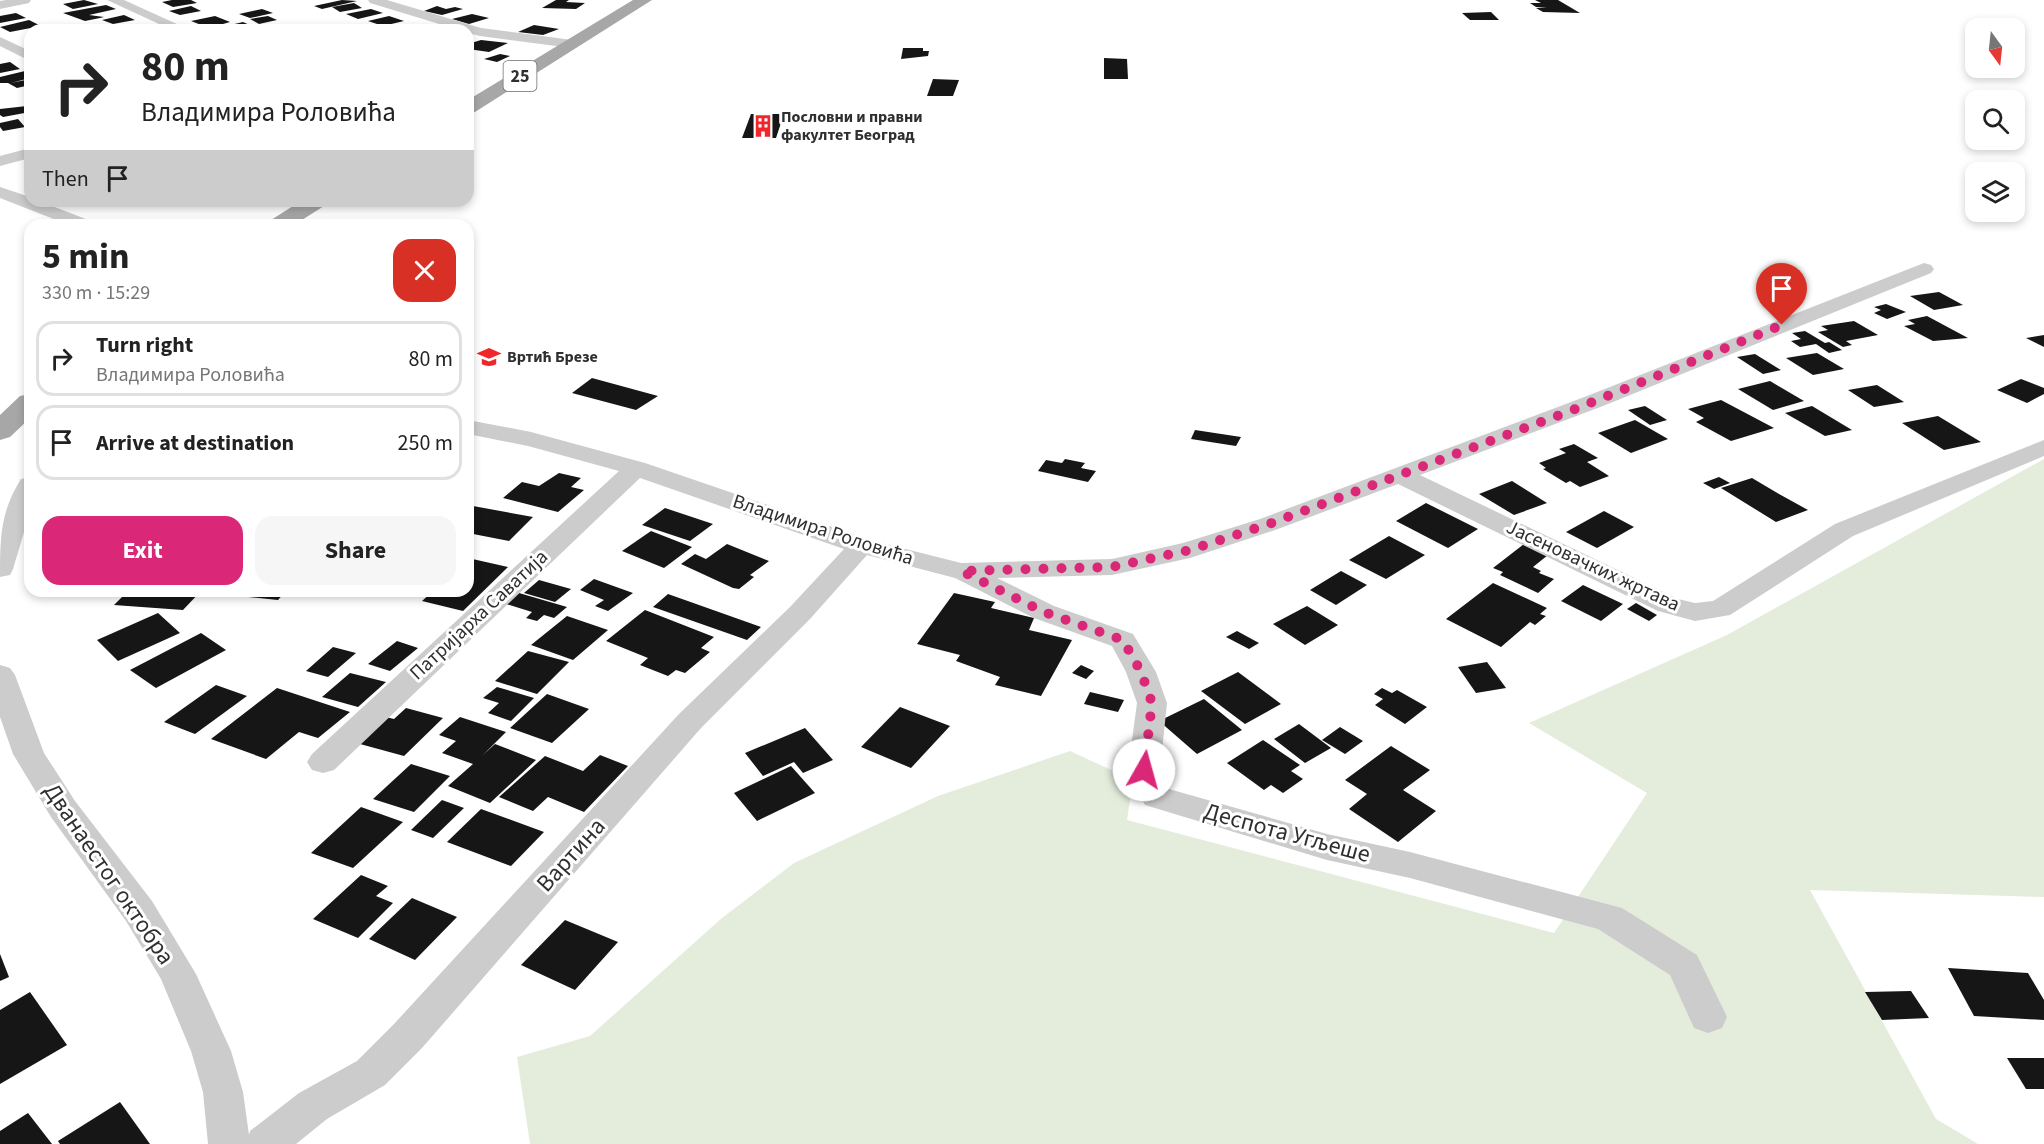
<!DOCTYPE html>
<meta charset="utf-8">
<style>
:root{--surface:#fff;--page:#f6f6f6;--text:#222;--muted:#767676;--line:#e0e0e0;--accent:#db2777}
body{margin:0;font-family:"Source Sans 3",sans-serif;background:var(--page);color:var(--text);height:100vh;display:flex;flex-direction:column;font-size:22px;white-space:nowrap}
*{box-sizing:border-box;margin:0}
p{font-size:20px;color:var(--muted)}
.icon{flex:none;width:33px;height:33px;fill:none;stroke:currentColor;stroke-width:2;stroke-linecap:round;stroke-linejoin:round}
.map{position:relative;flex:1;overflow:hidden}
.drawer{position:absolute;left:24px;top:219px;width:450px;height:378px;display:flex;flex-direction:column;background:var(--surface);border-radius:18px;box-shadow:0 3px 9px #0003}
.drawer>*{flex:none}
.banner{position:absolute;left:24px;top:24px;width:450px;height:183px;border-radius:18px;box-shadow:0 3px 9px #0003;background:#fff;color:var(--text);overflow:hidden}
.needle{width:39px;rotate:165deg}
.buttons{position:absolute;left:1965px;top:18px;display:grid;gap:12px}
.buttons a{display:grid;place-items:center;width:60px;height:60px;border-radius:12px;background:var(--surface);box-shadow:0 3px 9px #0003;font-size:30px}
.pin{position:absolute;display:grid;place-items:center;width:51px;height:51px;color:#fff;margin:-62px -26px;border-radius:50% 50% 50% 0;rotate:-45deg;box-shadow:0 0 6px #0007}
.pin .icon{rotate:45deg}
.me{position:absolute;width:66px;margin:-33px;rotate:7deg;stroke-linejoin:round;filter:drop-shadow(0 0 4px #0008)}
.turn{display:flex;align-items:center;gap:21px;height:126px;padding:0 18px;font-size:27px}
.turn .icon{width:78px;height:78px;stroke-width:2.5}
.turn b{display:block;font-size:42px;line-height:51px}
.then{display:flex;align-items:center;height:57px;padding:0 18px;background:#0003;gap:12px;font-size:22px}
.round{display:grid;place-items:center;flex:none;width:63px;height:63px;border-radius:18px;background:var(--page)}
.overview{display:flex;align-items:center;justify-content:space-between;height:102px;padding:0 18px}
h1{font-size:36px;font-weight:700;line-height:45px}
.action{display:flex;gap:12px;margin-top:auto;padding:12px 18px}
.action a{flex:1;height:69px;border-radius:18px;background:var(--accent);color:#fff;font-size:24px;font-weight:700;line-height:69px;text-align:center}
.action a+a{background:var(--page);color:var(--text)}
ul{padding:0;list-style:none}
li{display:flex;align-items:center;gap:18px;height:75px;margin:0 12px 9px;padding:0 6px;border:3px solid var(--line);border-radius:18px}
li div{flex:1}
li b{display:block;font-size:22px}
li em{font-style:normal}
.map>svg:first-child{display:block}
</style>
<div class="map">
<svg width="2044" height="1144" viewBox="0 0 2044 1144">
<rect width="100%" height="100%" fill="#fff"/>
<polygon fill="#e4eddc" points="2044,459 2044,897 1810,890 1936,1119 1978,1144 530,1144 517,1057 590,1036 722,918 794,863 938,796 1070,751 1133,780 1127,820 1554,933 1647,793 1529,723 1727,635"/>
<g fill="#161616">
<polygon points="84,0 98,4 73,9 63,4"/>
<polygon points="172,0 191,0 197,3 173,7 162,2"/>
<polygon points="342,0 357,1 322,9 314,6"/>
<polygon points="556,0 569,0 566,2 585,3 576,9 542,8"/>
<polygon points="1535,0 1558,0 1580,13 1543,12 1536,8 1547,7 1536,7 1530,3 1541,3"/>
<polygon points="354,3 362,8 340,12 332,7"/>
<polygon points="106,5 116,9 89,15 104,17 100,18 85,21 63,13"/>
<polygon points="191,6 201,11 180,15 169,11"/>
<polygon points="437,6 446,9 455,7 463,9 442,15 424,11"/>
<polygon points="262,9 273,13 250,18 239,14"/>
<polygon points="371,9 383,13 358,19 346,14"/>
<polygon points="1491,12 1499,20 1470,20 1462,13"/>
<polygon points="16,13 26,18 0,23 0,16"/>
<polygon points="472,14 489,18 469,24 452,19"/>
<polygon points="124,15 135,20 113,24 102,20"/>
<polygon points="215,16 230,22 209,28 191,21"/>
<polygon points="268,16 277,20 259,24 250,19"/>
<polygon points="389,16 404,21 383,26 368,21"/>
<polygon points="29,20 41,26 10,32 0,27"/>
<polygon points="243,22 254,27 242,30 218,28"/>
<polygon points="432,25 444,29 414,30 414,29"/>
<polygon points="534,25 559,29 543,35 518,32"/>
<polygon points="481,40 508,43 489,52 468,49 468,44"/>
<polygon points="903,48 923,48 923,51 929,51 928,56 901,59"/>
<polygon points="500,54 510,56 497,62 484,59"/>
<polygon points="1104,58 1127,59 1128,79 1104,79"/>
<polygon points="10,62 20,69 0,73 0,64"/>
<polygon points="25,71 30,74 30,78 11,83 30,79 30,85 17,88 8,83 0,83 0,77"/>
<polygon points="933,79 959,80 953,96 927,96"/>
<polygon points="27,106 30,112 3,117 0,115 0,109"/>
<polygon points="751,114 784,114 776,138 742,138"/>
<polygon points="18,119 25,127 3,131 0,127 0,123"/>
<polygon points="1939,292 1963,305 1934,310 1910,296"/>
<polygon points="1886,304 1906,312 1887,319 1874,313 1881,310 1874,307"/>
<polygon points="1927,316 1968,338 1933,341 1904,326 1915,324 1908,320"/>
<polygon points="1854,321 1878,335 1846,341 1852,345 1843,347 1818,332 1828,330 1821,326"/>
<polygon points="1805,331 1825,343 1829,342 1842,350 1829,353 1816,344 1800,347 1791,341 1801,339 1792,333"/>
<polygon points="2044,335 2044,347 2026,338"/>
<polygon points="1817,353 1844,369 1813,375 1786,358"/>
<polygon points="1755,354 1781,370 1763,374 1737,357"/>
<polygon points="592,378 658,396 636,410 572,393"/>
<polygon points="2021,379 2044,388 2044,394 2027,403 1997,390"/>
<polygon points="1770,381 1804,401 1773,410 1738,389"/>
<polygon points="1877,385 1904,402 1874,407 1848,390"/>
<polygon points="1721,400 1774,428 1731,441 1696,422 1704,418 1688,409"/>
<polygon points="1645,406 1667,420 1650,425 1628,410"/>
<polygon points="1812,406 1852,430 1825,436 1785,413"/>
<polygon points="1938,416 1981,442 1944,450 1902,423"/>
<polygon points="1635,420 1668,439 1631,453 1598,433"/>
<polygon points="1195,430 1241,437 1236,446 1191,439"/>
<polygon points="1574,444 1598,458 1587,462 1609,476 1580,487 1570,481 1566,483 1543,469 1546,468 1539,463 1566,453 1559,449"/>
<polygon points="1065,459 1085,463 1081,468 1096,471 1088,482 1038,471 1046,460 1062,463"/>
<polygon points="559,473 581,478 571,487 584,490 558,512 503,498 522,482 539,486"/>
<polygon points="1719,477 1730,483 1714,489 1703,483"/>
<polygon points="1752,478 1779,494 1808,510 1776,522 1721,488"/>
<polygon points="1512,481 1547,503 1514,515 1479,494"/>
<polygon points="1426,503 1478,529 1448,548 1396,521"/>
<polygon points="473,506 533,517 509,541 468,533 468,510"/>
<polygon points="665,508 713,524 690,541 642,525"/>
<polygon points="1604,511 1634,527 1597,548 1566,532"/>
<polygon points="651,531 692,547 664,568 622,551"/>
<polygon points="1389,536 1425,555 1386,579 1349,560"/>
<polygon points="727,544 769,561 750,575 754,577 739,589 733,588 681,564 695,554 706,559"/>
<polygon points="1524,544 1548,555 1533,567 1541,571 1539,573 1554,579 1538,593 1500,575 1503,572 1493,568"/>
<polygon points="468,558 508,567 463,611 422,601 433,591 468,591"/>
<polygon points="1341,571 1367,585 1336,605 1310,590"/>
<polygon points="594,579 633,593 608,611 595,606 604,600 580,590"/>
<polygon points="539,580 571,589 555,602 524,593"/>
<polygon points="1493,583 1547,608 1540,614 1546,616 1535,625 1530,622 1501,647 1446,619"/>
<polygon points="1583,585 1623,604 1601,621 1561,601"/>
<polygon points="128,591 201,591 183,610 114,605"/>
<polygon points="232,591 286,591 278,600 228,595"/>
<polygon points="519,593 567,607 554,618 544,615 537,621 526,618 532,612 506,604"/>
<polygon points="954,593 995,602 991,608 1034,618 1029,630 1072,640 1041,696 995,685 1000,677 956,661 960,655 917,644"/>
<polygon points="668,594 761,627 747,640 653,607"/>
<polygon points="1636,603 1657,615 1649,621 1627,609"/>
<polygon points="1307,606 1338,625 1305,645 1273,624"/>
<polygon points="645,610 714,637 701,648 710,652 685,673 676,670 668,676 640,665 648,658 606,641"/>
<polygon points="158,613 180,633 118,661 97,640"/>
<polygon points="567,616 608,630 573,660 531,645"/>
<polygon points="1237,631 1259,643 1249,649 1226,637"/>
<polygon points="201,633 226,650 156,688 130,670"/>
<polygon points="397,641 418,648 390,671 368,664"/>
<polygon points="333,647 356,653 328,677 306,671"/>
<polygon points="528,651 569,662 537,694 495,681"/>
<polygon points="1487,662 1506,688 1476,693 1458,667"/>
<polygon points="1081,665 1094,671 1086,679 1072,673"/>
<polygon points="1238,672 1281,704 1245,724 1201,691"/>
<polygon points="350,673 386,682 358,707 322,697"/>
<polygon points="216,685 247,696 195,734 164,722"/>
<polygon points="497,687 534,698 511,721 488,713 499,703 483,698"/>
<polygon points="277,688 350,712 318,738 299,732 266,759 211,739"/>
<polygon points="1382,688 1392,693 1397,690 1427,707 1405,724 1375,705 1383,699 1374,694"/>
<polygon points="1090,692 1124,700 1118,712 1084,704"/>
<polygon points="547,694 589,709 552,743 510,728"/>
<polygon points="1204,699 1242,730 1197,754 1159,721"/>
<polygon points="900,707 950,726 911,768 861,747"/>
<polygon points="406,708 443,718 404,756 349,741 377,715 394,719"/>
<polygon points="460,717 506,732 483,755 495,744 536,760 490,803 448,786 473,764 442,753 456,741 439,735"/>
<polygon points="1299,724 1331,748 1305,763 1274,739"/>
<polygon points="1340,727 1363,741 1345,754 1322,740"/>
<polygon points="805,728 833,760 803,773 794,762 763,776 745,753"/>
<polygon points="1263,740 1300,765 1291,771 1303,779 1283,793 1271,785 1264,790 1227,763"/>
<polygon points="1391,746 1430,770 1403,790 1436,811 1398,842 1349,809 1367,794 1345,780"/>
<polygon points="600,755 628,766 584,812 548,797 533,811 499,797 545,756 583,771"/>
<polygon points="411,764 450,776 414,812 373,799"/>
<polygon points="791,766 815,793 757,821 734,793"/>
<polygon points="442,800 464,808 433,838 411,830"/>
<polygon points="361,807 403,822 353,868 311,853"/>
<polygon points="481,809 544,832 511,866 447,842"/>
<polygon points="361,875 388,886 376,896 393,903 358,938 313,919"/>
<polygon points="412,898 457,917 415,960 369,939"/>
<polygon points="565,920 618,942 575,990 521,965"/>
<polygon points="0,954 9,977 0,981"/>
<polygon points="1948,968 2028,973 2044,1000 2044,1020 1974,1016"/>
<polygon points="1911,991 1929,1018 1882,1020 1865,992"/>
<polygon points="30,992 67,1045 0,1084 0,1010"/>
<polygon points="2007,1058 2044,1058 2044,1089 2026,1089"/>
<polygon points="120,1102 150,1144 60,1144 58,1141"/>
<polygon points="28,1113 52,1144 0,1144 0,1131"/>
</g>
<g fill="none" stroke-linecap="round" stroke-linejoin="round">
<g fill="#ccc" fill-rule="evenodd">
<polygon points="6,0 31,0 29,3 0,9 0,1"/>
<polygon points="107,0 124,0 190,30 172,30"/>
<polygon points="368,0 387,0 481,28 572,40 579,44 572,48 480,36 468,33 468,30 459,30 370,3"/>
<polygon points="0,37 30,51 30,61 0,46"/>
<polygon points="30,148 30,158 0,166 0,156"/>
<polygon points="0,187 30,197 30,201 39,201 91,221 94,225 69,225 0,198"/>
<polygon points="1924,263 1931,265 1934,269 1931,273 1603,406 1420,475 1678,599 1695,603 1713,601 1835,524 2044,440 2044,456 1853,536 1730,615 1695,621 1658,611 1398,484 1278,529 1190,558 1112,575 997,578 1054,606 1133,634 1156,672 1167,703 1160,770 1169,789 1327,834 1410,852 1622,908 1697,955 1727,1017 1722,1028 1708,1033 1694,1028 1670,975 1598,929 1410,878 1327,860 1145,805 1128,770 1137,703 1126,672 1112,646 1034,618 955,578 867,555 810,619 701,728 422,1048 385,1085 327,1119 296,1144 208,1144 203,1092 191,1051 161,979 126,921 51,817 13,754 0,717 0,665 10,668 15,675 44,753 75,801 152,901 196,974 231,1051 243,1092 249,1135 250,1131 299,1093 357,1061 394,1024 679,714 790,607 844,549 640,478 334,770 323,773 312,770 307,762 312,754 619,471 528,446 468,434 468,420 531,432 645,463 870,540 961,563 1112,559 1183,543 1260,519 1587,396"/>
<path d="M30,477V512L13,569L10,575L0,577C0,539 0,512 21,479Z"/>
</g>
<g fill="#a7a7a7" fill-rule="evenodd">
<polygon points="633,0 652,0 475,112 468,114 468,100"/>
<polygon points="301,201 327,201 324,206 294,225 268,225 271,220"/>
<polygon points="30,394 30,418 10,437 0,440 0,415 20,396"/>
</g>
</g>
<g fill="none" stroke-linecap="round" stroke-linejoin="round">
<polyline stroke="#db2777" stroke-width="10" stroke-dasharray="0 18" points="1144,770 1152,703 1141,672 1123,640 1044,612 961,571 1112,567 1190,550 1269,524 1573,410 1782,325"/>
</g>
<defs>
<g id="building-bare" transform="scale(1.8)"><path d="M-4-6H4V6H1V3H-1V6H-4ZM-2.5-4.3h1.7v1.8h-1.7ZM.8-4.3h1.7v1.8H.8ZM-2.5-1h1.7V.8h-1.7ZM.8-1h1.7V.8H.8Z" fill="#f1262a" stroke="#fff" stroke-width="2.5" paint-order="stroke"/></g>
<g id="school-bare" transform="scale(1.8)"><path d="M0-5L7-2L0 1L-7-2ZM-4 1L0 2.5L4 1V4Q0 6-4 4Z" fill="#f1262a" stroke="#fff" stroke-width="2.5" paint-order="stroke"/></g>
</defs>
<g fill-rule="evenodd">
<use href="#building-bare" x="763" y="126"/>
<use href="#school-bare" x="489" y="357"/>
</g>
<g text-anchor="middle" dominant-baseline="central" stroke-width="6" stroke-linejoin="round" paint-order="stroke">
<g font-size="16" font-weight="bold" fill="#2f2f2f" stroke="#fff" text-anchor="start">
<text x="781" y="117">Пословни и правни<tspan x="781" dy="18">факултет Београд</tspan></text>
<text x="507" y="357">Вртић Брезе</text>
</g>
<rect fill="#fff" stroke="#6d6d6d" stroke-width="1.5" x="503.5" y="61" width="33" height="30" rx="4.5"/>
<g font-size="18" font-weight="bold" fill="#2f2f2f">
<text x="520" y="76">25</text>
</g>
<g font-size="20" fill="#2f2f2f" stroke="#fff">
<text transform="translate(823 530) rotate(18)">Владимира Роловића</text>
<text transform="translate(1593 566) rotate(25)">Јасеновачких жртава</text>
<text transform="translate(479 615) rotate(-43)">Патријарха Саватија</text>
</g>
<g font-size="24" fill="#2f2f2f" stroke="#fff">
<text transform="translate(1287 833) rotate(15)">Деспота Угљеше</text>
<text transform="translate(571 855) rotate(-48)">Вартина</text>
<text transform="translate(109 874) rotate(56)">Дванаестог октобра</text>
</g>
</g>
</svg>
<div class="buttons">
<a><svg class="needle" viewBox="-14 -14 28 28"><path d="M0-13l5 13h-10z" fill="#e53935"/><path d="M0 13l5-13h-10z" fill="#767676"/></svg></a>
<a><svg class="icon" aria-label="search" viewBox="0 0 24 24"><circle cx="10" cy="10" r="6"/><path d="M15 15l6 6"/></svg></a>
<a><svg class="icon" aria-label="layers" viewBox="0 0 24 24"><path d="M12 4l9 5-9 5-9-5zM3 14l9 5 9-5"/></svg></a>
</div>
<div class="pin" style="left:1782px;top:325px;background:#d93025"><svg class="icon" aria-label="arrive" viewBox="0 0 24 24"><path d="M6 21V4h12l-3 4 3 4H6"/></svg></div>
<svg class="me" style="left:1144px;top:770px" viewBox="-20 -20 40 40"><circle r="19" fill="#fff"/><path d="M0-13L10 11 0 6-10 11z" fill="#db2777"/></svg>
<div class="banner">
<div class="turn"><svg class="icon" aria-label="right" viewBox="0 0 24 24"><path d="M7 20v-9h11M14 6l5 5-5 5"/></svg><div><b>80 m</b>Владимира Роловића</div></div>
<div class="then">Then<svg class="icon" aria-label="arrive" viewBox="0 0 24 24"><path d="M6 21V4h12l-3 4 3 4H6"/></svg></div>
</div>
<section class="drawer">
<div class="overview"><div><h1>5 min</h1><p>330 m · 15:29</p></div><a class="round" style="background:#d93025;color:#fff"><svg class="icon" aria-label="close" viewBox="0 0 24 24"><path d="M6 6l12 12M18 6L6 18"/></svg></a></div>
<ul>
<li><svg class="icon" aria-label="right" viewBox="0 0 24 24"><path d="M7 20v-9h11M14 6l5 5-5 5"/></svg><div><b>Turn right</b><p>Владимира Роловића</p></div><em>80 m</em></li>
<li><svg class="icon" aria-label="arrive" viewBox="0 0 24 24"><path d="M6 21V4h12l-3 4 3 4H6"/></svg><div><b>Arrive at destination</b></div><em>250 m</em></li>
</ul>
<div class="action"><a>Exit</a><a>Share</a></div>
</section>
</div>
